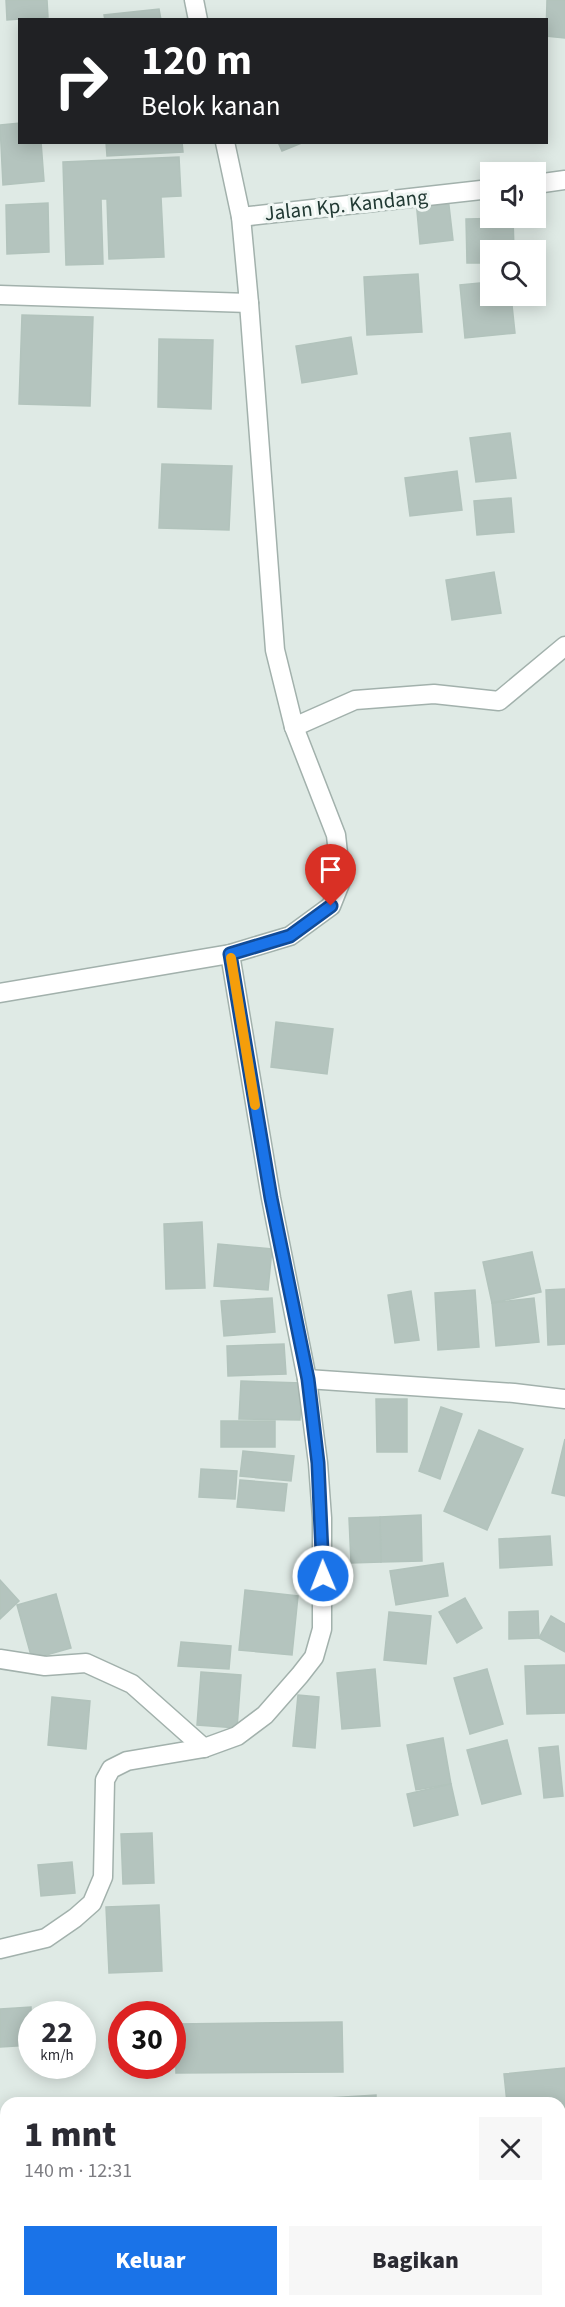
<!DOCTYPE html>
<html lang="id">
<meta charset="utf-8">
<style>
:root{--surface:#fff;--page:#f7f7f7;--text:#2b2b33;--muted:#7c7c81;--accent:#1a73e8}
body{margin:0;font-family:"Source Sans 3",sans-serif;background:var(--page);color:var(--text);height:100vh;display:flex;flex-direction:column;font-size:22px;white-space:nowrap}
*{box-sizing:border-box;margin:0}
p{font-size:20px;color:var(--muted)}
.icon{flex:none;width:33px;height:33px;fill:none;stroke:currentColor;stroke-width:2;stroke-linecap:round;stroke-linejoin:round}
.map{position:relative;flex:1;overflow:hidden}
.panel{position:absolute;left:0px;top:2097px;width:566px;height:210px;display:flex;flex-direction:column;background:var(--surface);border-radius:18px 18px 0 0;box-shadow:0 3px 15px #0003}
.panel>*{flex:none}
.guide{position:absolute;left:18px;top:18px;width:530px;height:126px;border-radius:0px;box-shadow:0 3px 15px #0003;background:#202124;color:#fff;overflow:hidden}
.buttons{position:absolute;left:480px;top:162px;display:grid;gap:12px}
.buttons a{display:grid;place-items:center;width:66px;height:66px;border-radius:0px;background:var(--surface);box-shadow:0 3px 15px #0003;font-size:30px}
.speed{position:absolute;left:18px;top:2001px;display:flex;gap:12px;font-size:30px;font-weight:700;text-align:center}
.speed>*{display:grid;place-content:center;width:78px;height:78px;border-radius:50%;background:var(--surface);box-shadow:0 3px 15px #0003;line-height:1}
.speed small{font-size:15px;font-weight:400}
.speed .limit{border:9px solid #d22;background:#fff;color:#111}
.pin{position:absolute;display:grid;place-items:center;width:51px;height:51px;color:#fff;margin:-62px -26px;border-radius:50% 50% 50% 0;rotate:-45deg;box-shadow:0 0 6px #0007}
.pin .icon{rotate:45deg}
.me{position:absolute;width:66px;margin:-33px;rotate:359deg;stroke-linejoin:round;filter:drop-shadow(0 0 4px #0008)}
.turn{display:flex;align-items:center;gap:21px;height:126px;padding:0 24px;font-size:27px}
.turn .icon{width:78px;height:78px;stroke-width:2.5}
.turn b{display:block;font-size:42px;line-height:51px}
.round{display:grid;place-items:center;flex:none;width:63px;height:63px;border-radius:0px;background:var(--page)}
.head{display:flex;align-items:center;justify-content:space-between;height:102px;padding:0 24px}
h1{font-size:36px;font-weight:800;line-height:45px}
.action{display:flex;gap:12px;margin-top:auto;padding:12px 24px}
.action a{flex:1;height:69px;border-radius:0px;background:var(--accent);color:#fff;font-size:24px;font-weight:800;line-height:69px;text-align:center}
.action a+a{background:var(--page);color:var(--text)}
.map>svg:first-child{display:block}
</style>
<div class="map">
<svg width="565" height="2307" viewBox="0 0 565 2307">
<rect width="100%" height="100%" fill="#dfeae5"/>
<g fill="#b4c4be" stroke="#b2c3bc" stroke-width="1.5">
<polygon points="6,0 47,0 48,17 7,20"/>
<polygon points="547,0 565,0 565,38 546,36"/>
<polygon points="159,9 161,20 105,20 104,15"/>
<polygon points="20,123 20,142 41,142 44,181 3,185 0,125"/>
<polygon points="106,142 182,142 183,152 107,156"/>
<polygon points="278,142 304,142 282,151"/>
<polygon points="179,157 181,196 161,197 164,257 109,259 107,199 101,199 103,264 66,265 63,162"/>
<polygon points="448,197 453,240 420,244 416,200"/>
<polygon points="48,203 49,252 7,254 6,205"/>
<polygon points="513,218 514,250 490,250 490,263 467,263 466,219"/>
<polygon points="418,274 422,332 367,335 364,277"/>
<polygon points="490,282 490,296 511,296 515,333 465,338 460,285"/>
<polygon points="22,315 93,317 90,406 19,404"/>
<polygon points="351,337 357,374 302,383 296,346"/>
<polygon points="159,339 213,340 211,409 158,407"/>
<polygon points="510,433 516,478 476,482 470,438"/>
<polygon points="162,464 232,466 229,530 159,528"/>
<polygon points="457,471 462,510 410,516 405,478"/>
<polygon points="511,498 514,532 477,535 474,501"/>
<polygon points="494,572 501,613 452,620 446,580"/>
<polygon points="276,1022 333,1029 327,1074 271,1067"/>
<polygon points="202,1222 205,1288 166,1289 164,1224"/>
<polygon points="218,1244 272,1249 268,1290 214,1286"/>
<polygon points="532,1252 541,1292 492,1303 483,1262"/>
<polygon points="565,1289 565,1344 548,1345 546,1290"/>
<polygon points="475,1290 479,1347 438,1350 435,1293"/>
<polygon points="411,1291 419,1340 395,1343 388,1295"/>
<polygon points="272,1298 275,1332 224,1336 221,1301"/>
<polygon points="534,1298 539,1342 496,1346 492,1303"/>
<polygon points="284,1344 286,1374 228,1376 227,1346"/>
<polygon points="241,1381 302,1383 300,1420 239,1419"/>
<polygon points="376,1399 407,1399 407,1452 377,1452"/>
<polygon points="441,1407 462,1414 440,1479 419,1471"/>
<rect x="221" y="1421" width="54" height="26"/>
<polygon points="479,1430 523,1449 487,1530 444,1511"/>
<polygon points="565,1439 565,1496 552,1493"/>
<polygon points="243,1451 294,1456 291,1481 240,1476"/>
<polygon points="201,1469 237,1471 235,1499 199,1497"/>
<polygon points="240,1480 287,1484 284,1511 237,1507"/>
<polygon points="421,1515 422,1561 381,1562 380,1517"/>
<polygon points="380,1517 381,1562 351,1563 349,1518"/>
<polygon points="550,1536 552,1565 500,1568 499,1539"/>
<polygon points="443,1563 448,1596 396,1605 390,1571"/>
<polygon points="0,1580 19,1601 0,1619"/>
<polygon points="245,1590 298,1596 292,1655 239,1650"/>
<polygon points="56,1594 71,1648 32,1659 17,1605"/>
<polygon points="465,1598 482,1628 457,1643 439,1612"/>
<polygon points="538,1611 539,1638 509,1639 509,1612"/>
<polygon points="389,1612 431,1616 426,1664 384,1660"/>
<polygon points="551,1616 565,1624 565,1652 539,1638"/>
<polygon points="181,1642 231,1646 229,1669 178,1666"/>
<polygon points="565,1665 565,1713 527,1714 525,1666"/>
<polygon points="375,1669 380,1726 342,1729 337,1673"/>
<polygon points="487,1669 503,1724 470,1734 454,1678"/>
<polygon points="201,1672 241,1675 237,1728 197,1725"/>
<polygon points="298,1695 319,1697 315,1748 293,1746"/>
<polygon points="52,1697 90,1701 86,1749 48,1745"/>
<polygon points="443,1738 451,1784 416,1790 407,1745"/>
<polygon points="507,1740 521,1794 482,1804 467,1750"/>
<polygon points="558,1746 563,1796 544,1798 539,1748"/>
<polygon points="451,1784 458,1815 414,1826 407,1794"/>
<polygon points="152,1833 154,1883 123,1884 121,1834"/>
<polygon points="72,1862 75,1893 41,1896 38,1865"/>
<polygon points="159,1905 162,1971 109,1973 106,1907"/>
<polygon points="31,2007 32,2045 0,2047 0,2009"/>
<polygon points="342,2022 343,2072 176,2073 175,2024"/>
<polygon points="565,2068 565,2136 560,2136 560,2103 507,2103 504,2074"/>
<polygon points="376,2095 376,2103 244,2103"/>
<polygon points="565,2181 565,2246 560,2247 560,2182"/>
<polygon points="560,2277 565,2277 565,2307 545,2307 545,2301 560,2301"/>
</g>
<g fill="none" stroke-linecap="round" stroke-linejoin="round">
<g stroke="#a2b1ac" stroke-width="21">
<g id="street">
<polyline points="194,0 198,20"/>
<polyline points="225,142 241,217 490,189"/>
<polyline points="536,184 565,180"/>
<polyline points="0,295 249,303 241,217"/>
<polyline points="294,727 355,700 434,694 499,701 565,646"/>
<polyline points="0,993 230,954 290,936 331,906 341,881 336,835 294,727 275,650 249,303"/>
<polyline points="307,1379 514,1393 565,1399"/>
<polyline points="0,1659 45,1666 86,1663 132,1684 204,1748"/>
<polyline points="0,1949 46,1938 75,1918 92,1903 103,1877 105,1780 111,1769 127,1761 204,1748 237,1736 265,1715 300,1675 314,1657 322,1629 322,1518 318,1463 307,1379 271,1198 230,954"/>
</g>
</g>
<use href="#street" stroke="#fff" stroke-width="18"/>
</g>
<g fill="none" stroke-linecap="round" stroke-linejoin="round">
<g stroke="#114b97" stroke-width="15">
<polyline id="route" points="323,1576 318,1463 308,1379 271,1198 230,954 290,936 331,906"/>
</g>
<use href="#route" stroke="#1a73e8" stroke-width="10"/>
<polyline stroke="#f59e0b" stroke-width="10" points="231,958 255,1105"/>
</g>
<g text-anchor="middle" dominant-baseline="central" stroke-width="6" stroke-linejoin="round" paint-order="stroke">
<g font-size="21" fill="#213933" stroke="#eff6f3">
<text transform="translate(346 205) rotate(-6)">Jalan Kp. Kandang</text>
</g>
</g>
</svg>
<div class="buttons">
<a><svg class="icon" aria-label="sound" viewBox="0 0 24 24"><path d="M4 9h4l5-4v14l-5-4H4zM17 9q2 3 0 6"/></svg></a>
<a><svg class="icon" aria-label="search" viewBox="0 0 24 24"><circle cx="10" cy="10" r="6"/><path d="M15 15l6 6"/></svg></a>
</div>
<div class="speed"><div>22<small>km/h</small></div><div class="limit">30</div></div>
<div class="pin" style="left:331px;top:906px;background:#d93025"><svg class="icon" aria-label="arrive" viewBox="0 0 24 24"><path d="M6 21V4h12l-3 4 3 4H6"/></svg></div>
<svg class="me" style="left:323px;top:1576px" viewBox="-20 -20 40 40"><circle r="17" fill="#1a73e8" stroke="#fff" stroke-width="3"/><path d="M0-11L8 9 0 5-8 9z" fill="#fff"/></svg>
<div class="guide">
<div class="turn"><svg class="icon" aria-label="right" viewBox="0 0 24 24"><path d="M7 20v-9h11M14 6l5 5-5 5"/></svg><div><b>120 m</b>Belok kanan</div></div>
</div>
<section class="panel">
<div class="head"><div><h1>1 mnt</h1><p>140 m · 12:31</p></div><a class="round"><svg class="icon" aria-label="close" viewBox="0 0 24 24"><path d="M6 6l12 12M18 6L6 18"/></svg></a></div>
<div class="action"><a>Keluar</a><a>Bagikan</a></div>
</section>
</div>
